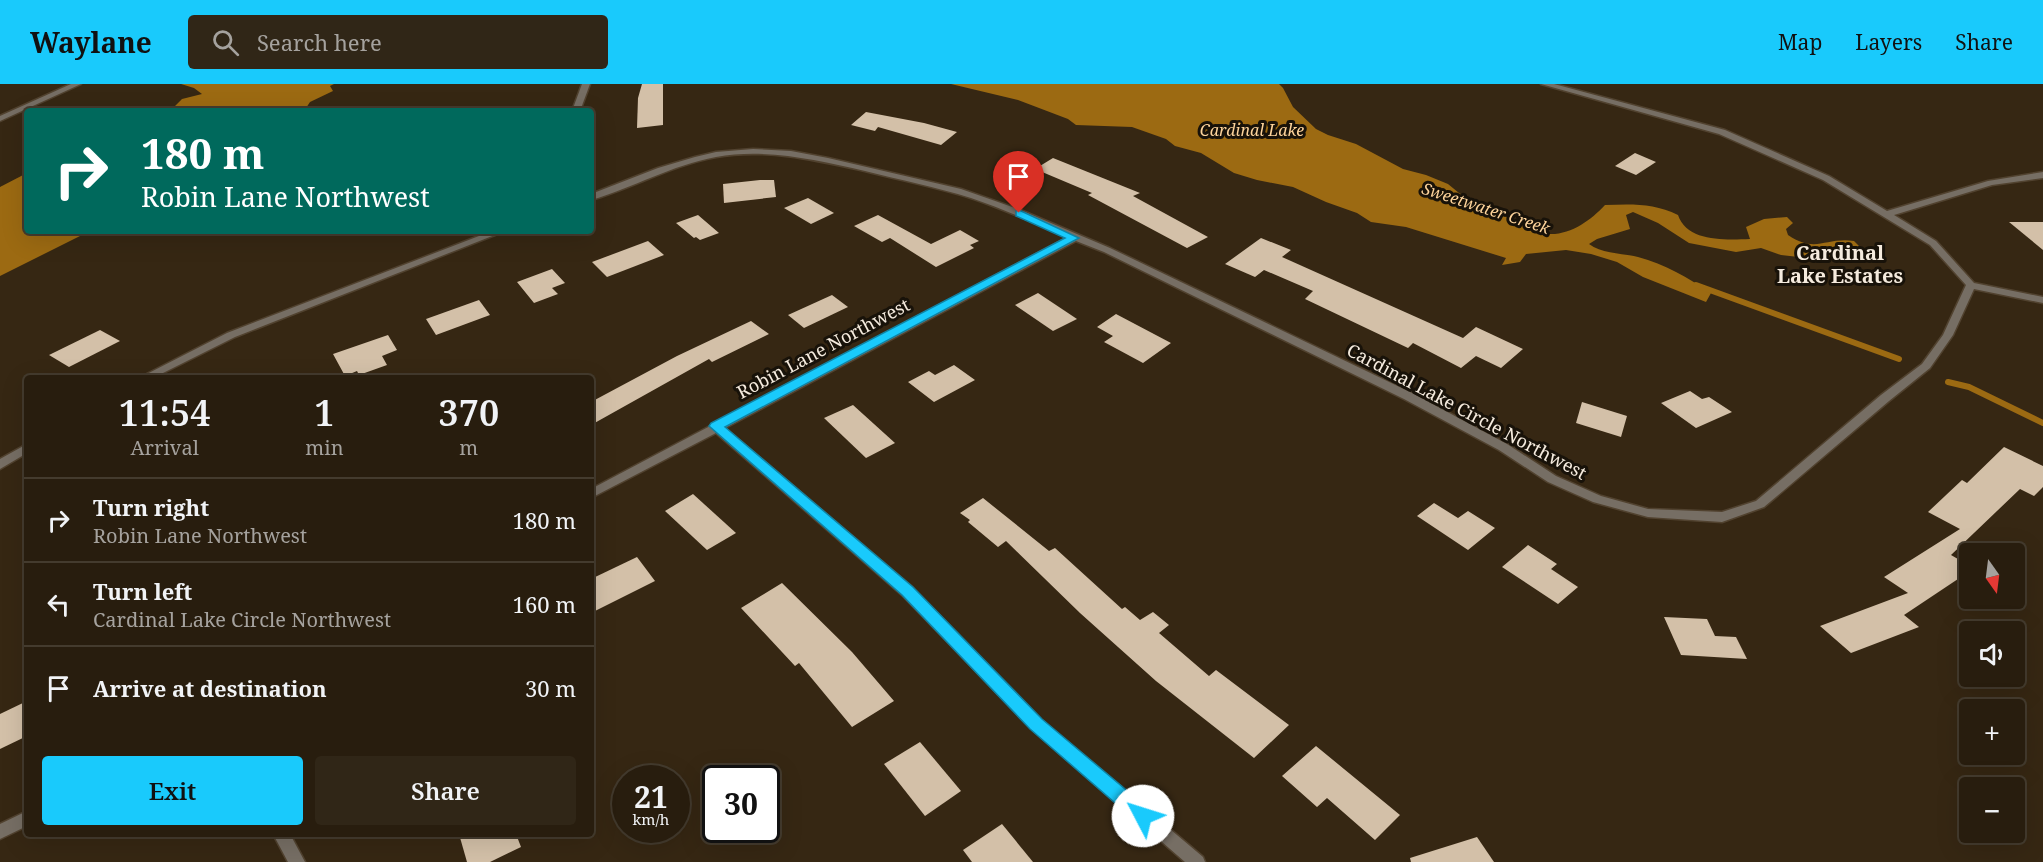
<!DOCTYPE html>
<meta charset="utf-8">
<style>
:root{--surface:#281d0e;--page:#302617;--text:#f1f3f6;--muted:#a5a29e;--line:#443b2e;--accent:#19cafc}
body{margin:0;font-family:"Noto Serif",serif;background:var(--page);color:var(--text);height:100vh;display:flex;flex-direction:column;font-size:22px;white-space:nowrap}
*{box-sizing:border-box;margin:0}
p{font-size:20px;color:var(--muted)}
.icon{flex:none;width:33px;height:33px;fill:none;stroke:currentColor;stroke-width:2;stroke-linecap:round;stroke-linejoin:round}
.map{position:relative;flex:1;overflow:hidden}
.panel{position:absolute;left:24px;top:291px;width:570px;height:462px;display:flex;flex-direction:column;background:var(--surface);border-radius:6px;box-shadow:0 6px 24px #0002,0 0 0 2px var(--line)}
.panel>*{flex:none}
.guide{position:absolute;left:24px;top:24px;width:570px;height:126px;border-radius:6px;box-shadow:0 6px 24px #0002,0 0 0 2px var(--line);background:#00695c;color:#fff;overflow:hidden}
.needle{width:39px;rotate:166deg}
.controls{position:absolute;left:1959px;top:459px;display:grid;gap:12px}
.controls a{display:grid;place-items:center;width:66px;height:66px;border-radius:6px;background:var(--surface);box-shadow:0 6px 24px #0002,0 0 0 2px var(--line);font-size:30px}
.speed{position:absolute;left:612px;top:681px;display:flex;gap:12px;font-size:30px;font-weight:700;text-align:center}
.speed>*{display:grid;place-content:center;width:78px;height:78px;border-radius:50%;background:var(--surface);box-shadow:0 6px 24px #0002,0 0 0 2px var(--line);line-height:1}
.speed small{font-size:15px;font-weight:400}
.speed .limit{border:3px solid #111;border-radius:9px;background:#fff;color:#111}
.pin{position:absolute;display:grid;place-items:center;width:51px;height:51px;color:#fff;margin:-62px -26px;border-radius:50% 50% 50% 0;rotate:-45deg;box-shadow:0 0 6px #0007}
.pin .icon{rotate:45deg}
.me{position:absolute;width:66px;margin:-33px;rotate:310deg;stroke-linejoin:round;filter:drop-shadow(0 0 4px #0008)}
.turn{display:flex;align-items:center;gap:21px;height:126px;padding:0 18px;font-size:27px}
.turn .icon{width:78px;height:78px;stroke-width:2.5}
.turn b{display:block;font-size:42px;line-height:51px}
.eta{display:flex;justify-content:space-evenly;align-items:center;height:102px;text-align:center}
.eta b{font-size:36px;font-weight:600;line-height:42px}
.action{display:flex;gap:12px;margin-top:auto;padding:12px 18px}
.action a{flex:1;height:69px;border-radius:6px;background:var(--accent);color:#111;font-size:24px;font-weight:600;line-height:69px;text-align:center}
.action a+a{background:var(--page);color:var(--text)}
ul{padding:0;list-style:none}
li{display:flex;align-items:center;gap:18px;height:84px;padding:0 18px;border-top:2px solid var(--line)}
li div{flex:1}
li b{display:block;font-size:22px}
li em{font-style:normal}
header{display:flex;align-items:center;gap:36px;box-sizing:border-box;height:84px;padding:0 30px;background:var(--accent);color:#111}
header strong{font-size:28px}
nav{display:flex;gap:33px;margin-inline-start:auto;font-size:21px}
.search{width:420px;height:54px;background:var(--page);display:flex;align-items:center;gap:15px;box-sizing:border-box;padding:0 21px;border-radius:6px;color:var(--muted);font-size:22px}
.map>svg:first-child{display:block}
</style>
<header>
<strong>Waylane</strong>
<div class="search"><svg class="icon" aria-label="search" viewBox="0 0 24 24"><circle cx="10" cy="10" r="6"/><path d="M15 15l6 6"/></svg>Search here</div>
<nav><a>Map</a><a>Layers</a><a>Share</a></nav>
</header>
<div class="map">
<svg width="2043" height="778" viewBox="0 0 2043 778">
<rect width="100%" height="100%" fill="#362713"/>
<g fill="#9c6a12">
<polygon points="181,0 334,0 330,2 333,7 310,18 306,24 314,24 314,27 170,27 182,15 202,10 194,4"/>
<path d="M951,0H1279L1283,4L1293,23L1316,45L1328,51L1356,60L1403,85L1426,91L1448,100L1459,109C1475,117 1536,150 1549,150C1571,151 1591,136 1605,121C1632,120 1654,119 1678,131C1687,158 1725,156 1750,155L1746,143L1764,135L1787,133L1793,139L1786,145L1788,151C1816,170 1825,153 1854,157L1859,162L1842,172L1825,176L1781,171L1761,164L1736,168L1689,159L1658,139L1633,128L1626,131L1630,145L1597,155L1589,160C1602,170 1622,169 1638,173C1665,180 1688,194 1711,209L1706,218L1643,193L1617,178L1591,170L1566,166L1526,170L1520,178L1502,181L1506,174L1406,143L1371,138L1357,129L1326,118L1293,103L1257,96L1234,89L1201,69L1175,62L1166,55L1132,43L1076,41L1068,35L1018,16Z"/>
<polygon points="27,89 27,147 90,147 0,192 0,103"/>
</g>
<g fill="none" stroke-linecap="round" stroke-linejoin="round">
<g stroke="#9c6a12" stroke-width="6">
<polyline points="1696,201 1899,275"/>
<polyline points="1948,298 1969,303 2043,339"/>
</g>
</g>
<g fill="#d3c0a8">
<polygon points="642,0 663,0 663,41 637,44 638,14"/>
<polygon points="866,28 924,39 957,48 941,61 878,43 875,47 851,41"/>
<polygon points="1635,69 1656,78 1636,91 1615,82"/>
<polygon points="1053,74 1140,109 1133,112 1208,153 1187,164 1088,111 1092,109 1035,85"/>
<polygon points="760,96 774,96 776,113 724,119 723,100"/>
<polygon points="808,114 834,129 811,140 784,124"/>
<polygon points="698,131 719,149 700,156 696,153 694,154 676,139"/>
<polygon points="878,131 931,160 960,146 979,157 970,161 974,164 936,183 890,154 882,158 854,142"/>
<polygon points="2009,138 2043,138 2043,166"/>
<polygon points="1261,154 1291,166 1282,173 1463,254 1476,243 1523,265 1501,284 1476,272 1461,284 1413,259 1408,264 1305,215 1313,207 1264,186 1255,193 1225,180"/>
<polygon points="648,157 664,171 607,193 592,178"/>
<polygon points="552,185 565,199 552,204 558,210 534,219 517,198"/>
<polygon points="1038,209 1077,235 1053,247 1015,221"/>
<polygon points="832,211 848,223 804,244 788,231"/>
<polygon points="479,216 490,231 436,251 426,235"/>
<polygon points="1116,230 1171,259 1143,279 1104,258 1113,252 1097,243"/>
<polygon points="751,237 769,250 712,278 709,275 591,341 591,318 677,272"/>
<polygon points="100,246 120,257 69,283 49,271"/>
<polygon points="388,251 397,266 382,272 387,281 359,291 357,287 345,292 333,270"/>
<polygon points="954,281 975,296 934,318 908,298 929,287 935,291"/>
<polygon points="1690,307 1702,315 1709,313 1732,328 1696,344 1661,319"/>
<polygon points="1582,318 1627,332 1621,353 1576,339"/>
<polygon points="853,321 895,359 866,374 824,334"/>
<polygon points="2004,363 2043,382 2043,403 2034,412 2020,405 1951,471 1970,482 1970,487 1904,531 1919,543 1851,569 1820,542 1908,509 1884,493 1960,445 1928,428 1962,396 1967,399"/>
<polygon points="693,410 736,449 707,466 665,427"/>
<polygon points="983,414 1049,467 1055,464 1122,525 1125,523 1140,536 1153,528 1169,541 1159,549 1209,592 1216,586 1289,641 1254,674 1156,597 1080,529 1006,457 998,463 968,438 970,436 960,429"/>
<polygon points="1434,419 1458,434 1468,427 1495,444 1468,466 1417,432"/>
<polygon points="1528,461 1557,480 1551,485 1578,503 1558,520 1502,483"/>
<polygon points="637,473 655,497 591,529 591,495"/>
<polygon points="782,499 852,568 894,617 852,643 799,579 795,582 741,524"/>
<polygon points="1664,533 1707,535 1715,552 1736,553 1747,575 1681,571"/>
<polygon points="27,617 27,652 0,665 0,630"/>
<polygon points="920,658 961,707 925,732 884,680"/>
<polygon points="1316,662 1400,731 1375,756 1327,714 1317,723 1282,692"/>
<polygon points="1002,740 1033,778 972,778 963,766"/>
<polygon points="459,750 516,750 521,763 490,778 467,778"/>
<polygon points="1477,753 1494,778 1411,778 1410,774"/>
</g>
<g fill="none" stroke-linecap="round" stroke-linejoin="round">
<g stroke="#51422f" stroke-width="3">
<g id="street">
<polygon points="71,0 81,0 0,37 0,32"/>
<polygon points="582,0 590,0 580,27 572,27"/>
<path d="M1541,0H1554L1725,46L1829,92L1887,127L1988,97L2043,88V94L1992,101L1894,131L1936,157L1974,199L2043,213V219L1974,205L1953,251L1930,284L1889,317L1764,423L1722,438L1648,433L1593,418L1548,398L1499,366L1404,315L1104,168L1076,157L725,344L912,503L1041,636L1203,773L1205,778H1185L1031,644L902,511L716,349L591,414V405L1068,153C1036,140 1004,125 971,114C936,103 900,96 865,87C816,76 766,64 716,73C672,81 633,104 591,116V110L658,84L695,73L716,68L753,65L791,67L828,74L961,105L1018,125L1110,164L1412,309L1507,360L1556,392L1601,412L1648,425L1722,428L1756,417L1881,311L1922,280L1943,251L1966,201L1930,161L1823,96L1719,50Z"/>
<polygon points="492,147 505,147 235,253 153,294 139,294 227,249"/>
<polygon points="27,360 27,369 0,385 0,375"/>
<polygon points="27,727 27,742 0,755 0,740"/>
<polygon points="273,750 290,750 305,778 288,778"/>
</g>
</g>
<use href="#street" fill="#766e64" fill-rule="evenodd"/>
</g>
<polygon fill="#19cafc" stroke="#1083a4" stroke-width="1.5" points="1019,126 1079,154 725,343 913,503 1042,635 1150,726 1152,732 1150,738 1143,740 1137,738 1030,645 902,511 709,342 711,339 1065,154 1016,132 1016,127"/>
<g text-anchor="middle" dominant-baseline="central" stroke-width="6" stroke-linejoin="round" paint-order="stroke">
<g font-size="16" font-style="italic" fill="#fed49b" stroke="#181209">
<text x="1252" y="46">Cardinal Lake</text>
<text transform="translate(1486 124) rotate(18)">Sweetwater Creek</text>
</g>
<g font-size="18" fill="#f5ebde" stroke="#181209">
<text transform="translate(823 264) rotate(-28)">Robin Lane Northwest</text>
<text transform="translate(1467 327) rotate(28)">Cardinal Lake Circle Northwest</text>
</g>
<g font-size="20" font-weight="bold" fill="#f5ebde" stroke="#181209">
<text x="1840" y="168">Cardinal<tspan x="1840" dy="23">Lake Estates</tspan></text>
</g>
</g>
</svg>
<div class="controls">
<a><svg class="needle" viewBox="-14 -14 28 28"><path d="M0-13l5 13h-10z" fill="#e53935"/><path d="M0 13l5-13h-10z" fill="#a5a29e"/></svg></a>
<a><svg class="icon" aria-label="sound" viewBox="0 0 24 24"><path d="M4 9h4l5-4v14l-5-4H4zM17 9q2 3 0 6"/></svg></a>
<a>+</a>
<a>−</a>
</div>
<div class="speed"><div>21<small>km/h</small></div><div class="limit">30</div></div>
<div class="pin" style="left:1019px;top:129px;background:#d93025"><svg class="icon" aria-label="arrive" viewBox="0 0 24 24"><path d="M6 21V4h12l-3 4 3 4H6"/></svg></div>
<svg class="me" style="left:1143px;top:732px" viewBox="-20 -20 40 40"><circle r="19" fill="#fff"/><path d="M0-13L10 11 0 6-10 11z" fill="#19cafc"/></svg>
<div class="guide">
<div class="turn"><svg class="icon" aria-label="right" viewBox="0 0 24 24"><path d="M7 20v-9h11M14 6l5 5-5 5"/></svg><div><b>180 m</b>Robin Lane Northwest</div></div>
</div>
<section class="panel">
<div class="eta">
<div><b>11:54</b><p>Arrival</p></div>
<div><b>1</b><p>min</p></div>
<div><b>370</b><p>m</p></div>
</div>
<ul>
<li><svg class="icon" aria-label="right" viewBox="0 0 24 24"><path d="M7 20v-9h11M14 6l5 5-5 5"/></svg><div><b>Turn right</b><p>Robin Lane Northwest</p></div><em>180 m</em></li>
<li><svg class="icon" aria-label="left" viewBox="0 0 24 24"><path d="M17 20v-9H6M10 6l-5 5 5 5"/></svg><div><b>Turn left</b><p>Cardinal Lake Circle Northwest</p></div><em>160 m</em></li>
<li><svg class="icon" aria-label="arrive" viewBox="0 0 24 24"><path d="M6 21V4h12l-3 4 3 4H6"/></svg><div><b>Arrive at destination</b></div><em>30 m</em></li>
</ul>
<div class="action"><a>Exit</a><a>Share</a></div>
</section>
</div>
